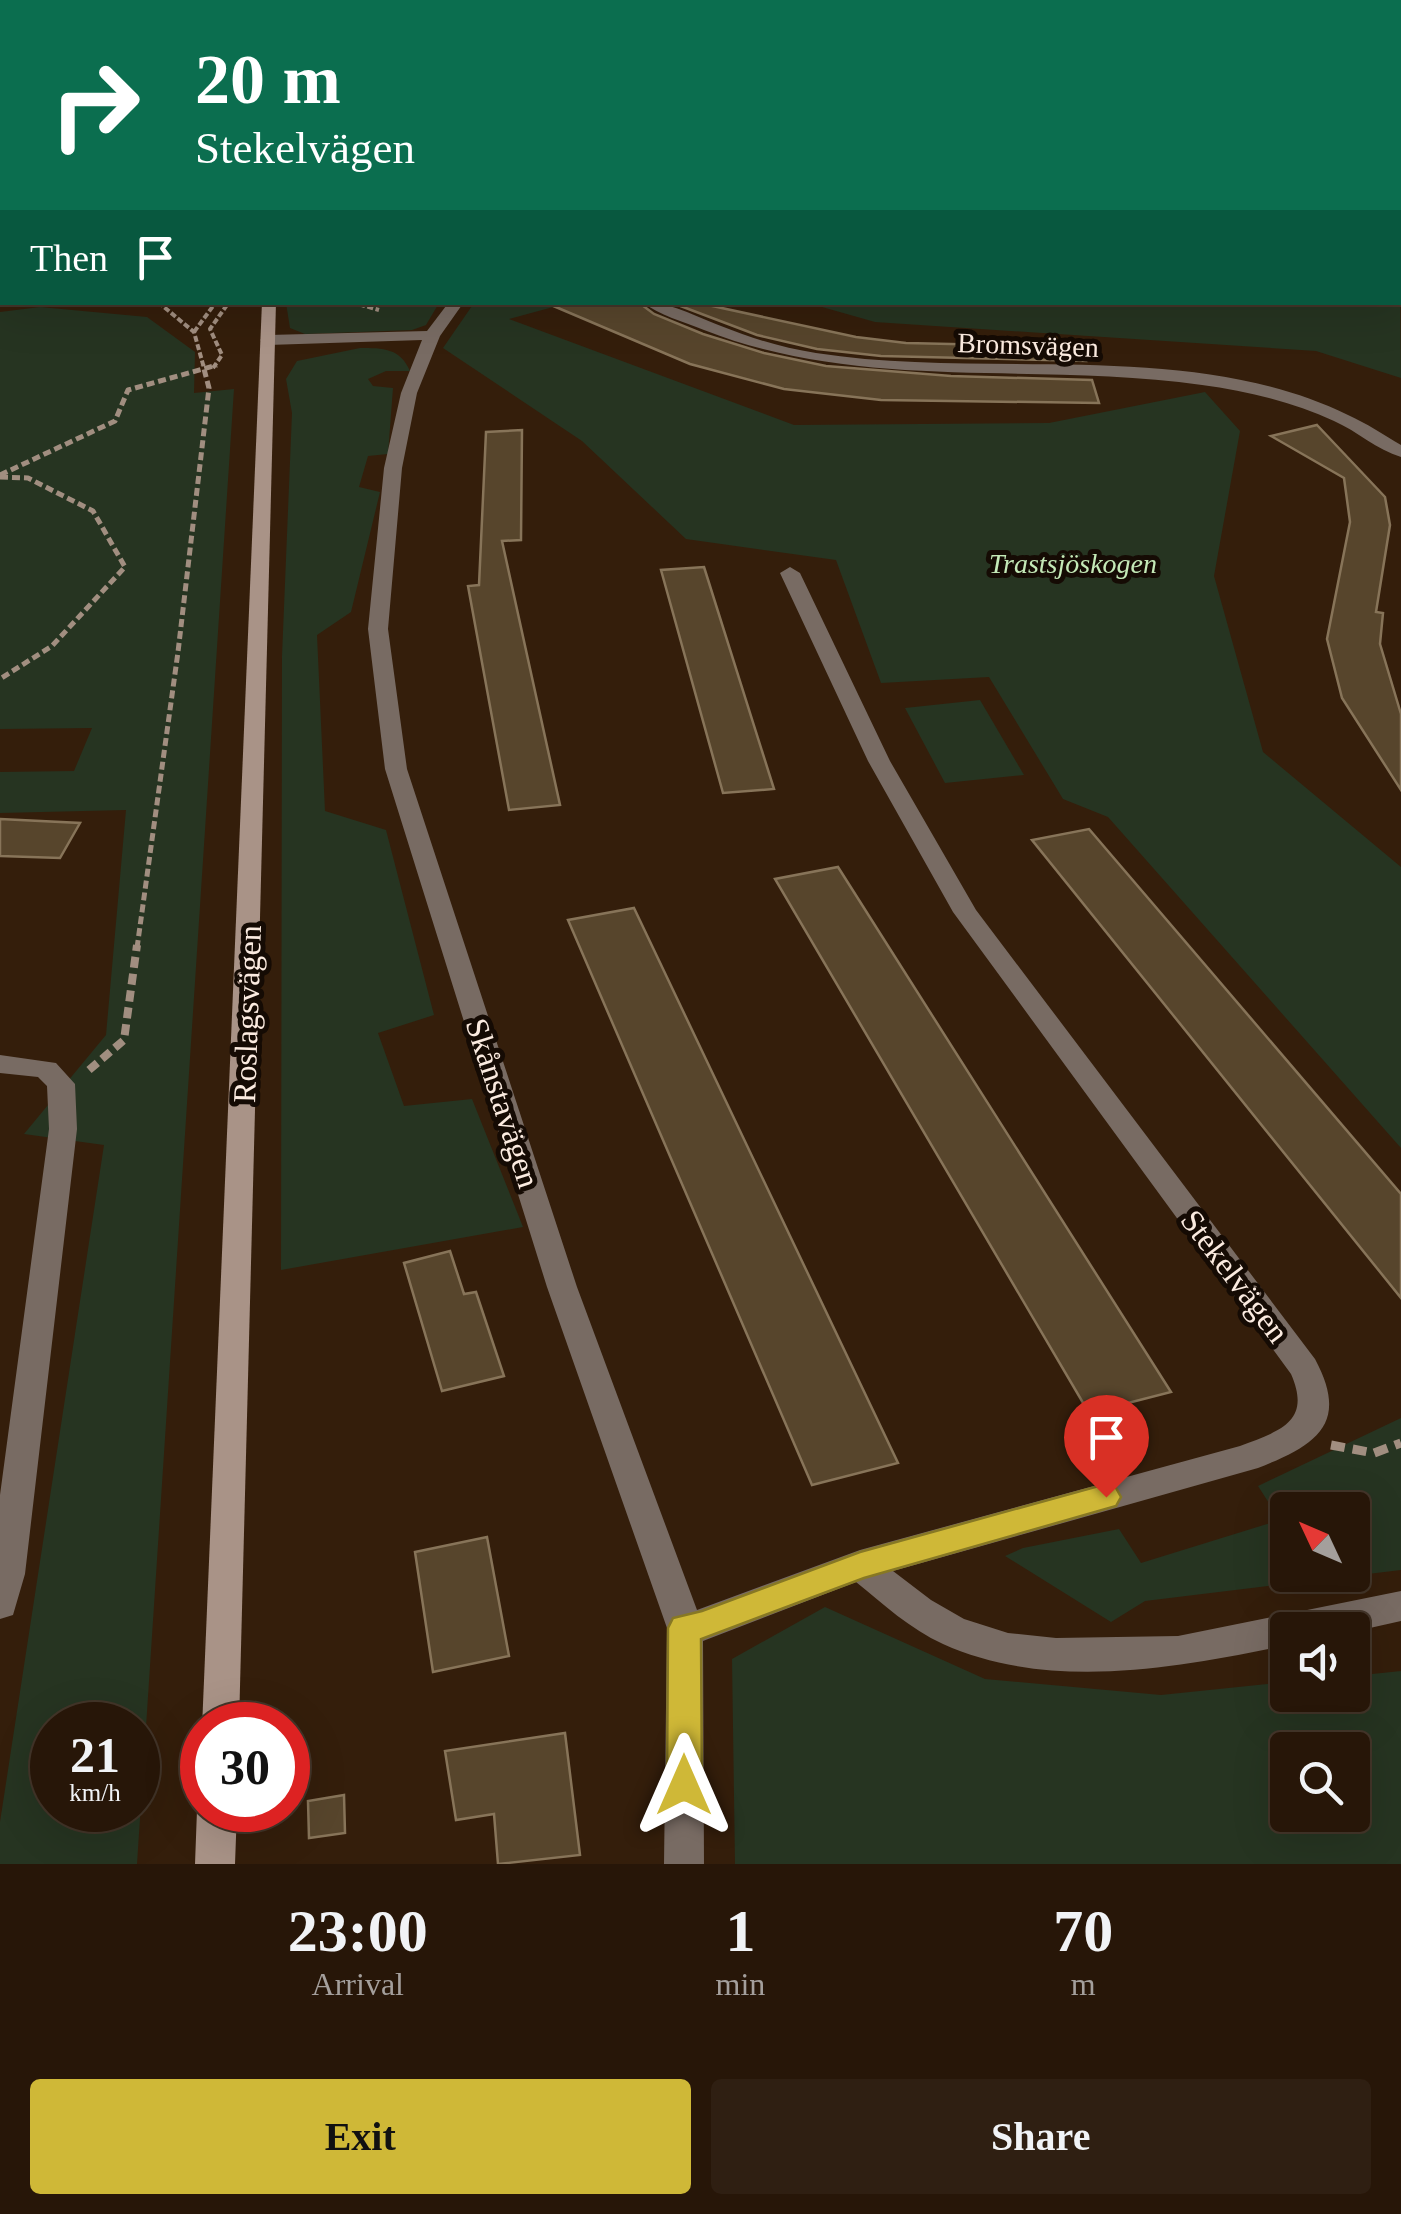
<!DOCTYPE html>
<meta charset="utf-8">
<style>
:root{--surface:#271608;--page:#2f1f12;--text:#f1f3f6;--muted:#a49f9c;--line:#433529;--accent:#cfb837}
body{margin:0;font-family:Georgia,serif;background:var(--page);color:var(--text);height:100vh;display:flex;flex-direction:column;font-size:38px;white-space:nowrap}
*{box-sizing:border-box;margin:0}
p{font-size:32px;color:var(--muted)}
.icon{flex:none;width:55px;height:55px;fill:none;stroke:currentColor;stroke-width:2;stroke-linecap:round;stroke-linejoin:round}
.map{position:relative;height:1864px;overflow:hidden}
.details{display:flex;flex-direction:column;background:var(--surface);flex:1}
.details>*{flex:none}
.hud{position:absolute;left:0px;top:0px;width:1402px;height:305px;box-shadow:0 10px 40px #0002,0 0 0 2px var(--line);background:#0b6e4f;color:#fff;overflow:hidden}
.needle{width:65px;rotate:314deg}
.controls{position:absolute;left:1270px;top:1492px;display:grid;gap:20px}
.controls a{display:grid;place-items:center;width:100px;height:100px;border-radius:10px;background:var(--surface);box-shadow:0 10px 40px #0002,0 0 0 2px var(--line);font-size:50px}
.speed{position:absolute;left:30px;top:1702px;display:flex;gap:20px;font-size:50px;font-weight:700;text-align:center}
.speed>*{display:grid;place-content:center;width:130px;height:130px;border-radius:50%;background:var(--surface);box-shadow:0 10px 40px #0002,0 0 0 2px var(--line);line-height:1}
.speed small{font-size:25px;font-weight:400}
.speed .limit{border:15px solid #d22;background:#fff;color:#111}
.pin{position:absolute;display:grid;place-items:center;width:85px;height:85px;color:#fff;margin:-102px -42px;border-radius:50% 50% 50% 0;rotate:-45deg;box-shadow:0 0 10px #0007}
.pin .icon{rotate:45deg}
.me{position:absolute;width:110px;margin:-55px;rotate:0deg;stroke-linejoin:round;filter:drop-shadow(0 0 8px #0008)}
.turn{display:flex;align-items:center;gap:35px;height:210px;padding:0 30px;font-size:45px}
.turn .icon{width:130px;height:130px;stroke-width:2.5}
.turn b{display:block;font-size:70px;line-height:85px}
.then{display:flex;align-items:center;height:95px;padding:0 30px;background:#0003;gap:20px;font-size:38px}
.eta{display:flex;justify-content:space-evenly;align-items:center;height:170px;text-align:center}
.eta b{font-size:60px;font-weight:700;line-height:70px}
.primary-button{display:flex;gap:20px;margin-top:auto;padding:20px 30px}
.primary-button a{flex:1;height:115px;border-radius:10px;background:var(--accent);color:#111;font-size:40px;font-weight:700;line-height:115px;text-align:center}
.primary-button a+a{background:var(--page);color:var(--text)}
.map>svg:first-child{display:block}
</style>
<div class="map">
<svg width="1401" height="1864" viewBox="0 0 1401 1864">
<rect width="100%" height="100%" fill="#341e0b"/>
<g fill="#263421" fill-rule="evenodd">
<polygon points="795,0 1401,0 1401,198 1400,2"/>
<polygon points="1400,284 1401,378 1316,351 875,322 808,303 1400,302"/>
<polygon points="286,303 439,303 426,325 412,330 305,334 290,328"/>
<polygon points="474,303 568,303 509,319 794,425 1049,423 1205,392 1240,431 1214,576 1263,752 1401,867 1401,1148 1108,817 1063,799 989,677 881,683 836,560 686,539 582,441 443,348"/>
<path d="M40,307L147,317L195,352L194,393L234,389L137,1864H0V1822L104,1145L24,1134L106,1035L126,810L0,813V772L74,771L92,728L0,729V312ZM52,1725H138V1810H52Z"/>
<path d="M360,348C383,348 400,348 410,371H386L368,379L373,386L393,388L388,454L368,456L359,487L380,492L351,612L317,635L325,811L386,830L434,1015L378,1033L404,1106L472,1099L523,1227L281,1270L282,656L292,413L286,379L297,361Z"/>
<polygon points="980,700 1024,775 945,783 905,708"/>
<path d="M1401,1418V1570L1145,1601L1111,1622L1005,1556L1023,1548L1119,1529L1141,1563L1280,1520L1258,1486ZM1288,1510H1352V1575H1288Z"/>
<path d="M825,1607L985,1679L1161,1695L1287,1682L1288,1695H1352L1353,1676L1401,1671V1864H735L732,1659ZM1288,1750H1352V1815H1288Z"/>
</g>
<g fill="#57452c" stroke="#877459" stroke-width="2.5">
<polygon points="544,302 638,302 654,314 703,334 764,353 826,366 951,376 1092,380 1099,403 881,400 784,389 690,364"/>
<polygon points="670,302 694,302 856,337 906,343 1082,347 1086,361 881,356 817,349 757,335"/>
<polygon points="1317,425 1385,497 1390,525 1376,612 1383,613 1380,644 1401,714 1401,790 1342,698 1327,639 1350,522 1344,478 1271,436"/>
<polygon points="522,430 521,540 502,541 560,805 509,810 468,586 479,585 486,432"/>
<polygon points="704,567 774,789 723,793 661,570"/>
<polygon points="0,819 80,823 60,858 0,856"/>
<polygon points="1089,829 1401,1194 1401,1298 1032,840"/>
<polygon points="838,867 1171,1392 1089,1413 775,879"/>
<polygon points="634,908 898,1463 812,1485 568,920"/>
<polygon points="450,1251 464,1294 476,1292 504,1376 442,1391 404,1263"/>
<polygon points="487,1537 509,1656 433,1672 415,1552"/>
<polygon points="565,1733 580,1855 498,1864 494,1814 456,1820 445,1751"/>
<polygon points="344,1795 345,1833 309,1838 308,1801"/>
</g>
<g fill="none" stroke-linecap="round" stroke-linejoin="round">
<g stroke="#a18e80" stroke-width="2.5" stroke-dasharray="5 2.5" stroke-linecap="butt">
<polyline points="614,0 620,2"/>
<polyline points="819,0 825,2"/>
<polyline points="1306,0 1312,2"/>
</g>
<g stroke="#a18e80" stroke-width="4" stroke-dasharray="6 2.5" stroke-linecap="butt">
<polyline points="158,302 194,332 204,368"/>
<polyline points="351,302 379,310"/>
<polyline points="194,332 216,302"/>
<polyline points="213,368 222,355 210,329 229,302"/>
</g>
<g stroke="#a18e80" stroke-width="5" stroke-dasharray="8 4" stroke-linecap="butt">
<polyline points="0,475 115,421 128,390 217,365"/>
<polyline points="0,477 28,478 93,511 125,567 52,646 0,679"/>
<polyline points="137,948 178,652 209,388 203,365"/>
</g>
<polyline stroke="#a18e80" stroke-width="8" stroke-dasharray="11 6" stroke-linecap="butt" points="89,1070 124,1040 137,945"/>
<polyline stroke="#a18e80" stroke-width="9" stroke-dasharray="14 8" stroke-linecap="butt" points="1331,1445 1374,1453 1401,1443"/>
<g fill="#786b63" fill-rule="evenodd">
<rect x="0" y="5" width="2" height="6"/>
<rect x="0" y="71" width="2" height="6"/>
<polygon points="0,102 2,103 2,109 0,110"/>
<polygon points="1401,202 1401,211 1400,211 1400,202"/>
<rect x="1400" y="227" width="1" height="8"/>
<rect x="0" y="228" width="2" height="10"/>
<rect x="0" y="293" width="2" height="8"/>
<path d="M449,302H464L440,336L417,393L402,468L388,629L407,769L577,1287L697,1610L860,1550L1240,1446C1280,1431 1312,1422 1291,1374L953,912L868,761L780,573L790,567L800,573L890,761L976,910L1315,1359C1350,1424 1316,1445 1258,1468L893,1571L931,1600L964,1619L1008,1633L1056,1638L1178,1636L1401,1591V1621L1352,1632L1288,1630V1645C1177,1668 1050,1692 943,1644C910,1629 883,1604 856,1582L703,1641L704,1864H664L667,1628L547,1287L385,769L368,629L384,468L401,393L422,340L268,345L260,340L268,335L427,331Z"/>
<path d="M642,302C671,302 694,316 721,326C751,338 783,348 816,353C986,380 1188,337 1348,415C1366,423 1384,435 1401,445V457C1377,450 1357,431 1334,421C1293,402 1247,391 1202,385C1036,361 864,393 704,330C684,322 659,315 642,302Z"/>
<polygon points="0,1055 56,1063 75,1084 77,1129 25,1574 13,1615 0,1619 0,1495 49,1129 47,1086 38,1077 0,1073"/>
</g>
<rect fill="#786b63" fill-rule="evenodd" x="0" y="146" width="2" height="8"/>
<g fill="#a99387" fill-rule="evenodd">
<polygon points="262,302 276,302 239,1725 202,1728"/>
<polygon points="202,1799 202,1810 237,1810 235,1864 195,1864 197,1810"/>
</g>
</g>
<polygon fill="#cfb837" stroke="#877824" stroke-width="2.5" points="1106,1484 1116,1488 1121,1497 1116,1506 864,1578 701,1639 702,1785 697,1797 684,1802 672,1797 667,1785 668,1628 673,1618 702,1611 860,1552"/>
<g text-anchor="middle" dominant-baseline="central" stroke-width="10" stroke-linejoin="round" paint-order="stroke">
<g font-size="28" fill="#fbebe0" stroke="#150b04">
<text transform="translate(1028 345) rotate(2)">Bromsvägen</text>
</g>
<g font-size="28" font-style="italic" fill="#c4e9b7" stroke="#150b04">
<text x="1073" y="563">Trastsjöskogen</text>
</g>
<g font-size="32" fill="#fbebe0" stroke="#150b04">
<text transform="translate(247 1014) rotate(-88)">Roslagsvägen</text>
<text transform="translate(503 1103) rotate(72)">Skånstavägen</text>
<text transform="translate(1235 1276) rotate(53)">Stekelvägen</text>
</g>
</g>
</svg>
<div class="controls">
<a><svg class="needle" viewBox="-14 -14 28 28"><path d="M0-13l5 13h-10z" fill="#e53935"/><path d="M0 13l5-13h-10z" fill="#a49f9c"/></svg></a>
<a><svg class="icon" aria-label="sound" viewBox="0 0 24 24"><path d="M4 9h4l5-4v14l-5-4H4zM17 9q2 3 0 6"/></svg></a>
<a><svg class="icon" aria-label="search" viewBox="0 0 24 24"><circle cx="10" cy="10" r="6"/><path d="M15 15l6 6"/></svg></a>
</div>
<div class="speed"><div>21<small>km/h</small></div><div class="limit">30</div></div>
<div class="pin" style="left:1106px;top:1497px;background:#d93025"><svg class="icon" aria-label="arrive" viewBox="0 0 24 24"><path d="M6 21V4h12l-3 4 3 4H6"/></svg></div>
<svg class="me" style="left:684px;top:1785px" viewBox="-20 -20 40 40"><path d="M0-17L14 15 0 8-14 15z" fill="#cfb837" stroke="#fff" stroke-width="4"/></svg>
<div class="hud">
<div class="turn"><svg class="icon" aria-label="right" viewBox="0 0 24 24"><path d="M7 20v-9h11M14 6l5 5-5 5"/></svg><div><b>20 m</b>Stekelvägen</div></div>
<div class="then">Then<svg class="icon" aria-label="arrive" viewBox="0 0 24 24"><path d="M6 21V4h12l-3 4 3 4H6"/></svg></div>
</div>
</div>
<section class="details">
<div class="eta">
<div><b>23:00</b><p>Arrival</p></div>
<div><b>1</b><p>min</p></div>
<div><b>70</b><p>m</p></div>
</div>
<div class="primary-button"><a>Exit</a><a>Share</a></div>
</section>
